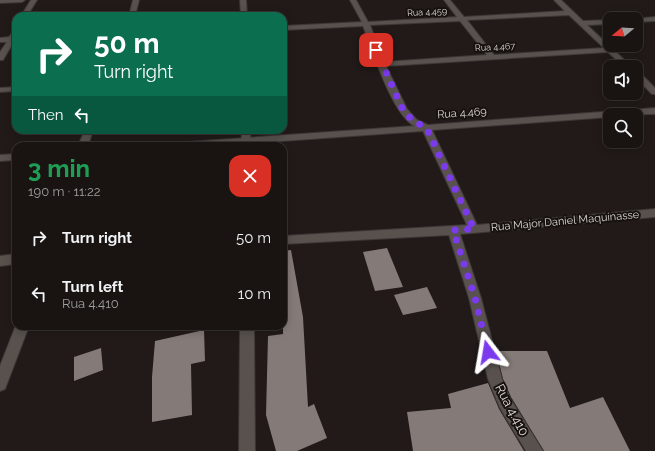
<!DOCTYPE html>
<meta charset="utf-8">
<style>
:root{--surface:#191412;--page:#221d1b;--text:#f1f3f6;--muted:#9f9e9f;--line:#373332}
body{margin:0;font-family:Raleway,sans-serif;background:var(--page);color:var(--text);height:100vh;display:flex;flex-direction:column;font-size:15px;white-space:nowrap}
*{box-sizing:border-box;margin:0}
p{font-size:13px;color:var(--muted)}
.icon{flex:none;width:22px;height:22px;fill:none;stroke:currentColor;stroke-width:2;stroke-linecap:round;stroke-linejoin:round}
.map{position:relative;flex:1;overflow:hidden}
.details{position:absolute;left:12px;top:142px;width:275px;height:188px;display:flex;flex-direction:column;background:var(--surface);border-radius:12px;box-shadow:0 2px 10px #0003,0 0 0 1px var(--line)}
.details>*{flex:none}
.banner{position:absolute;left:12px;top:12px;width:275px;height:122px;border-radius:12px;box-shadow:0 2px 10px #0003,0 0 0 1px var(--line);background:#0b6e4f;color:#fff;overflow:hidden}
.needle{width:26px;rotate:252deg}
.controls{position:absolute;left:603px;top:12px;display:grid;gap:8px}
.controls a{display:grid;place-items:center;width:40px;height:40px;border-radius:8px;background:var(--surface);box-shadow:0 2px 10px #0003,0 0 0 1px var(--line);font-size:20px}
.pin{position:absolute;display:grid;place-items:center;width:34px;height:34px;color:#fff;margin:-17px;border-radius:8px;box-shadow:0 2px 6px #0006}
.me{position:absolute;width:44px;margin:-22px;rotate:346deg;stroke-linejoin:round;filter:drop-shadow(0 0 3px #0008)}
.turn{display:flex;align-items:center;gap:14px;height:84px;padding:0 16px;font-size:18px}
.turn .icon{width:52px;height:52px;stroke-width:2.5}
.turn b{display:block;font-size:28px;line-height:34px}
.then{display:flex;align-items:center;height:38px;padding:0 16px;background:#0003;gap:8px;font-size:15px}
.round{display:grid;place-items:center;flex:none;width:42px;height:42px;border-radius:12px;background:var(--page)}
.overview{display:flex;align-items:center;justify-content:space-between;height:68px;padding:0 16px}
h1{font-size:24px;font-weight:700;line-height:30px;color:#1e9e55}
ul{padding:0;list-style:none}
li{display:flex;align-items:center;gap:12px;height:56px;padding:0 16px}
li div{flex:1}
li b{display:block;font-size:15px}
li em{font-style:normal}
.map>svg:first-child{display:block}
</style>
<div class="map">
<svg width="655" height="451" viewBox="0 0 655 451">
<rect width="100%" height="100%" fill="#211a18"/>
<g fill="#847b78">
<polygon points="387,248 403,287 375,291 363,252"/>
<polygon points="291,250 303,317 308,407 314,404 327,438 297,451 276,451 266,415 268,336 283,334 283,251"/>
<polygon points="427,287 437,308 403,315 394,295"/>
<polygon points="204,330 205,361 191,364 192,415 152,422 152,377 155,341"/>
<polygon points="101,348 103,370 74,381 74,357"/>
<polygon points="496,351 547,351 570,408 603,397 630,451 544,451 511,397 503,379"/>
<polygon points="488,383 499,409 524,451 413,451 407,412 451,408 448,394"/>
</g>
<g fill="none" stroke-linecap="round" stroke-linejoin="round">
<g stroke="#3c3736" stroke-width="2">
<g id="minor">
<polygon points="0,0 25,0 22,2 0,3"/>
<polygon points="31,0 37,0 27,16 21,16"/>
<polygon points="133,0 139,0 135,16 129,16"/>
<path d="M350,0H356L368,22L457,17L444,0H450L464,17L565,11L554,0H561L583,21L610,20V24L587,25L632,67H624L608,52L386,66L407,109L417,120L428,125L655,108V114L610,115V117L432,130L477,225L655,209V217L460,234L481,298L502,379L510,398L543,451H526L500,408L488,379L469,298L449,235L283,244V236L467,225L423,131L213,146H169L174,143L415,126C393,117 372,49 363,26L283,30V26L362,22ZM569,15L604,48L494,55L467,20ZM460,21L487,55L384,62L370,25Z"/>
<polygon points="655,17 655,21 636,22 636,19 633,19"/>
<polygon points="16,30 16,41 14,41 3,60 0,60 0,52 7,42 0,42 0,38 9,37 14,31"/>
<polygon points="636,72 639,72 655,88 655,94 652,94 636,78"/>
<polygon points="16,87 16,91 0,92 0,88"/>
<polygon points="85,130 93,130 88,146 78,146"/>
<polygon points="16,154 16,160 0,161 0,155"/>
<polygon points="16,254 16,264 0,266 0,256"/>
<polygon points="16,325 16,326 29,326 5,389 0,391 0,366"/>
</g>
</g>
<g stroke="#3c3736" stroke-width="2">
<g id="tertiary">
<polygon points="240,0 246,0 247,16 241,16"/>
<polygon points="242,130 250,130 251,146 241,146"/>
<polygon points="240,326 254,326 255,451 239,451"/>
</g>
</g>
<use href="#minor" fill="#58514e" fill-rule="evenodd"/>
<use href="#tertiary" fill="#58514e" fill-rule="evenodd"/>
</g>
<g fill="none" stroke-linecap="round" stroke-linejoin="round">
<polyline stroke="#7c3aed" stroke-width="7" stroke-dasharray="0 12.6" points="376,50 403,110 414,122 426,127 474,229 453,230 475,298 488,352"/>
</g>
<g text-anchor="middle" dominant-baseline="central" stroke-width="4" stroke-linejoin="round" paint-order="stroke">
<g font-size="9" fill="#dbd6d4" stroke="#17110f">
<text transform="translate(427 12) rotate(-3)">Rua 4.459</text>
<text transform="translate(495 47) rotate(-3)">Rua 4.467</text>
</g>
<g font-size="11" fill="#dbd6d4" stroke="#17110f">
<text transform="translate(462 113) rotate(-4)">Rua 4.469</text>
<text transform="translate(565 221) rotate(-5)">Rua Major Daniel Maquinasse</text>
</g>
<g font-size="13" fill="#dbd6d4" stroke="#17110f">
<text transform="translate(512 410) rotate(62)">Rua 4.410</text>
</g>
</g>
</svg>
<div class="controls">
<a><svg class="needle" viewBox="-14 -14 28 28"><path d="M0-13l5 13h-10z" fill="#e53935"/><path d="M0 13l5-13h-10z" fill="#9f9e9f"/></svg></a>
<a><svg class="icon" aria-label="sound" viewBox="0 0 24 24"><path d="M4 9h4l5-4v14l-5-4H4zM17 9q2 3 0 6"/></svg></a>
<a><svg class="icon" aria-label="search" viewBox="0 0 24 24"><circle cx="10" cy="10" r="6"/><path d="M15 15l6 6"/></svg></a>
</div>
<div class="pin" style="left:376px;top:50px;background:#d93025"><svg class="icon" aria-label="arrive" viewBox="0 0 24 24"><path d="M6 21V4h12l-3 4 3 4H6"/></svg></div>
<svg class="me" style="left:488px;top:352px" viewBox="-20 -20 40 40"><path d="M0-17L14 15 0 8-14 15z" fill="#7c3aed" stroke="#fff" stroke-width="4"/></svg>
<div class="banner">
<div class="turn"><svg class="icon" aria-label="right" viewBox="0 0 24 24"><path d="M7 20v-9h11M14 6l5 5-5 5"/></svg><div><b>50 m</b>Turn right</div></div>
<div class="then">Then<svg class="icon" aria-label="left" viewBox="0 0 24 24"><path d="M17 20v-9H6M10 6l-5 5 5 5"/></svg></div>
</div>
<section class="details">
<div class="overview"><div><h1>3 min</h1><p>190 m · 11:22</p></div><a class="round" style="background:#d93025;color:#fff"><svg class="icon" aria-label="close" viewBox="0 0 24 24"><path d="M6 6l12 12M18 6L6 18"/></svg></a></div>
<ul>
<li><svg class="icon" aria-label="right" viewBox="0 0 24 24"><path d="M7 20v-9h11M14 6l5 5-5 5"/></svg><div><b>Turn right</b></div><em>50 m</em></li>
<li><svg class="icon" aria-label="left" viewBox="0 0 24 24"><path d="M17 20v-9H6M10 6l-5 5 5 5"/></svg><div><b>Turn left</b><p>Rua 4.410</p></div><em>10 m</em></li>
</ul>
</section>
</div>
